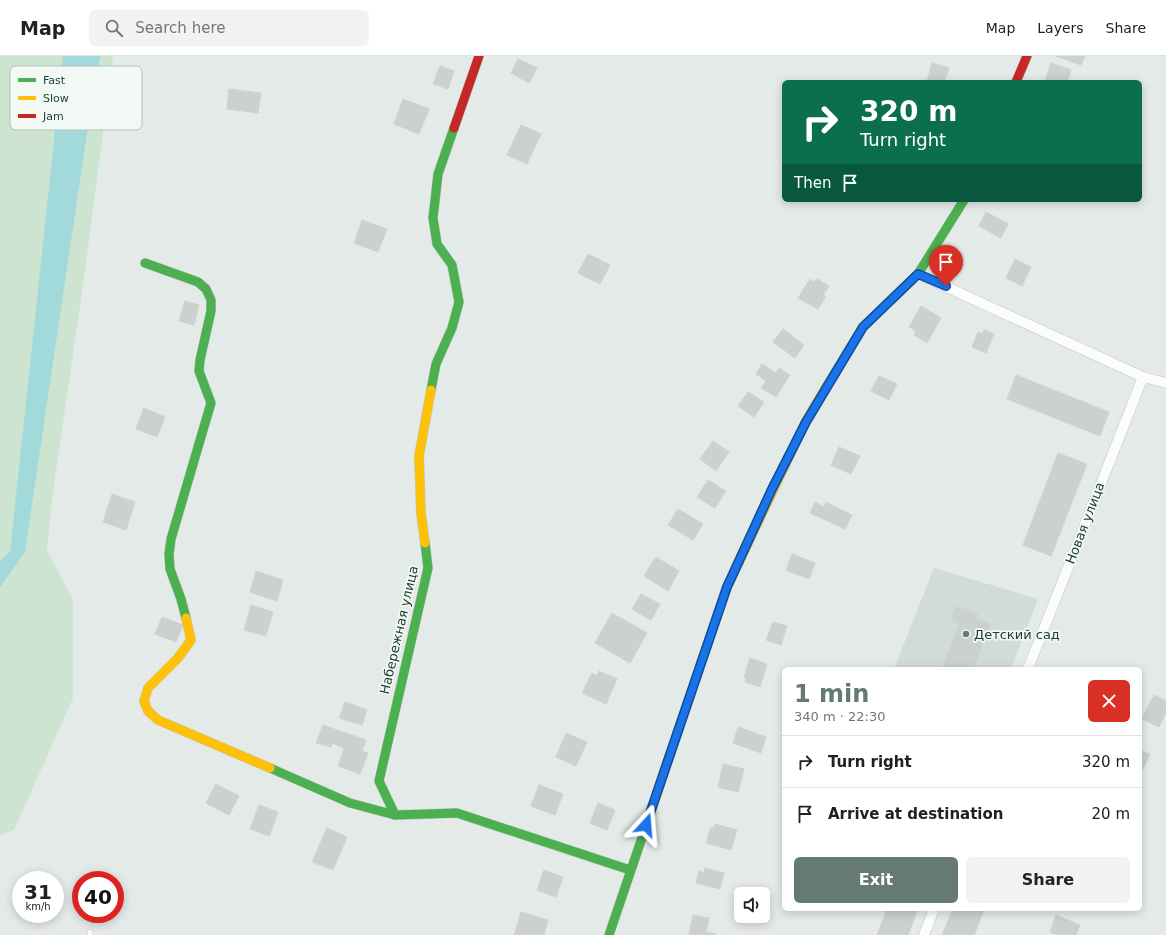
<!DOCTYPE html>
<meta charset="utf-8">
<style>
:root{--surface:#fff;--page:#f2f2f2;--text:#202124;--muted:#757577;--line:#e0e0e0;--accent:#657b72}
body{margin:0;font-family:"DejaVu Sans",sans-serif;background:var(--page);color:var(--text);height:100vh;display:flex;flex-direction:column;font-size:15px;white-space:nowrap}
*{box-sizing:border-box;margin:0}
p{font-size:13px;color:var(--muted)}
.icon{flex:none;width:22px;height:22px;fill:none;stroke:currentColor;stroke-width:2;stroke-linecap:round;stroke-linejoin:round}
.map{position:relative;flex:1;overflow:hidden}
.details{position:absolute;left:782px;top:611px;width:360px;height:244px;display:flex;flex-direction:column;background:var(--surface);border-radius:6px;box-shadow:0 2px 10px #0003}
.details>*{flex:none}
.hud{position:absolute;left:782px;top:24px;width:360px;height:122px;border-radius:6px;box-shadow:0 2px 10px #0003;background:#0b6e4f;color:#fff;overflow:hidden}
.fabs{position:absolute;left:734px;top:831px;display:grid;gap:8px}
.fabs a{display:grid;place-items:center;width:36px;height:36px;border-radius:6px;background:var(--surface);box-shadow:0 2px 10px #0003;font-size:20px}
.speed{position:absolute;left:12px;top:815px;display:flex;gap:8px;font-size:20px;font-weight:700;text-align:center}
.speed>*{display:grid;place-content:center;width:52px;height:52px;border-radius:50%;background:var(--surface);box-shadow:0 2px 10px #0003;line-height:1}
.speed small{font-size:10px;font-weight:400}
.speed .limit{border:6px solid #d22;background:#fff;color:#111}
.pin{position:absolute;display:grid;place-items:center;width:34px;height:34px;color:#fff;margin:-41px -17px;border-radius:50% 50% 50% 0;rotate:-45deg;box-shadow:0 0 4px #0007}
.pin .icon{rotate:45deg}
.me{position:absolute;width:44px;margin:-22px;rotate:19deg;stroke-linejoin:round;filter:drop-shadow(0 0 3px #0008)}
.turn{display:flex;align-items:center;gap:14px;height:84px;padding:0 12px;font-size:18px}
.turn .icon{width:52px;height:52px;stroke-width:2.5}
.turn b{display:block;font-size:28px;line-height:34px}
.then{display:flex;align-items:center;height:38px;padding:0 12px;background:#0003;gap:8px;font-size:15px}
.round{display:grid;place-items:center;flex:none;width:42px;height:42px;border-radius:6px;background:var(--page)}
.headline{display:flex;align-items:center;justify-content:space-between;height:68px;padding:0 12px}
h1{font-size:24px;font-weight:700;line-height:30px;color:var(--accent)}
.action{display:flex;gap:8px;margin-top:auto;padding:8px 12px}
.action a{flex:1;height:46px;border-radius:6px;background:var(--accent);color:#fff;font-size:16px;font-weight:700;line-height:46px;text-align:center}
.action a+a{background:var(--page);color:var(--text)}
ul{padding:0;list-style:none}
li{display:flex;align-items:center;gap:12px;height:52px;padding:0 12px;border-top:1px solid var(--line)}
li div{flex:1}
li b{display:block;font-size:15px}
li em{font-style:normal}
header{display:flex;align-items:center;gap:24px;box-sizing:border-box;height:56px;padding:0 20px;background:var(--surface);border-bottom:1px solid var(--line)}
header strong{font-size:19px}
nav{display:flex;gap:22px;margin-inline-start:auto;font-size:14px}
.search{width:280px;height:36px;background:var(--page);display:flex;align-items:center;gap:10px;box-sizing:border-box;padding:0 14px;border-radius:6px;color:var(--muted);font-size:15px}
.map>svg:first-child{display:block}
</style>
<header>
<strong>Map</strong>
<div class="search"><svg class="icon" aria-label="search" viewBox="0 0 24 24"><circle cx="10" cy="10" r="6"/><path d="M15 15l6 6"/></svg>Search here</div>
<nav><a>Map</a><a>Layers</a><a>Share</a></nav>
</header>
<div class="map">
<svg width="1166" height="879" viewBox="0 0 1166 879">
<rect width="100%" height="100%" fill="#e4eae7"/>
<polygon fill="#d1dcd6" points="934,512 1038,543 1011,613 894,613"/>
<polygon fill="#cce4d0" points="0,0 113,0 84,222 52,443 47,494 73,544 73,642 14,774 0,779"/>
<polygon fill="#a2dadb" points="63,0 100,0 94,30 25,496 0,531 0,505 10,496"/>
<g fill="#cbd1ce" stroke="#cdd3d0">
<polygon points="1056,0 1085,0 1081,9"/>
<polygon points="518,3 537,12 529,27 511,17"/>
<polygon points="932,7 949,12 944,26 927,26"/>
<polygon points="1051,7 1071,14 1067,26 1045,26"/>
<polygon points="440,10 454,15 448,33 433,28"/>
<polygon points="229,33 261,37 258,57 227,53"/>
<polygon points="403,43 429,53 419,78 394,68"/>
<polygon points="521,69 541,78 527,108 507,99"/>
<polygon points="986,156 1008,168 1001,182 979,170"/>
<polygon points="362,164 387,173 378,196 354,187"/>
<polygon points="588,198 610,209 600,228 578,217"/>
<polygon points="1015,203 1031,211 1022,230 1006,222"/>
<polygon points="810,223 814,226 817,223 829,230 823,239 826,240 818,253 798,242"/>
<polygon points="185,245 199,249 194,269 179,265"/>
<polygon points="921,250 941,262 927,287 914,279 916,275 909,271"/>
<polygon points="783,273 804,289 795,302 773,286"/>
<polygon points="984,274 994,278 986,297 972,291 978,276 982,278"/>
<polygon points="762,308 776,317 779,312 790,319 776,341 761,332 766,325 756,318"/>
<polygon points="1016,319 1109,356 1100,380 1007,343"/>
<polygon points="879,320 897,328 889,344 871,335"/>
<polygon points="748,336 764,346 754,361 738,350"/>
<polygon points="144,352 165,361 157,381 136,373"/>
<polygon points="713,385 729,396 716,415 700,403"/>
<polygon points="839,391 860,400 851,418 831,409"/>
<polygon points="1058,397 1087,408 1051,500 1023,489"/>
<polygon points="708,424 726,435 715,452 697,441"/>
<polygon points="112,438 135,446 126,474 103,466"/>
<polygon points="815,446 824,451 826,446 852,459 845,473 810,457"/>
<polygon points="678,453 703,468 693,484 668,469"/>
<polygon points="792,498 815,507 809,523 786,514"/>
<polygon points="656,501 679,515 668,535 644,520"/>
<polygon points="256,515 283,524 277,545 250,536"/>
<polygon points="641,538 660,548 651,564 632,553"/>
<polygon points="251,549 273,556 266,580 244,574"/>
<polygon points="956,550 978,558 976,563 990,568 973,613 942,613 959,568 951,565"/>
<polygon points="612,557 647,577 630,607 595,587"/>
<polygon points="162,561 183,569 176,586 155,578"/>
<polygon points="773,566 787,570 781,589 766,584"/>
<polygon points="750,602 767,608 760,631 745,626 746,622 744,621"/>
<polygon points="599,615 617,623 606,648 582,637 592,617 597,620"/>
<polygon points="1154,639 1166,645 1166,657 1159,671 1142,663"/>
<polygon points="345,646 367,654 362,669 339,662"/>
<polygon points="323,669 366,684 362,695 368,697 360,718 338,710 344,692 332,687 331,691 316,687"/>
<polygon points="738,671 766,681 761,697 733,687"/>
<polygon points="566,677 587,686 576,710 556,701"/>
<polygon points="1140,694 1150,698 1143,713 1140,712"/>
<polygon points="723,708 744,713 738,736 718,731"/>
<polygon points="216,728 239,740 229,759 206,747"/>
<polygon points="539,729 563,738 555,759 531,750"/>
<polygon points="598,747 615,754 607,774 590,767"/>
<polygon points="259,749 278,756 269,780 250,773"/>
<polygon points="715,768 737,774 731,794 706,787 711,771 714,772"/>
<polygon points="327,772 347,781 333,814 312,806"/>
<polygon points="705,812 724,817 720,833 696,827 699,815 704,817"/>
<polygon points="544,814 563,821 556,841 537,834"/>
<polygon points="887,853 918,853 908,879 877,879"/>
<polygon points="953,853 981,853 984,854 974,879 942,879"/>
<polygon points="521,856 548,864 544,879 514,879"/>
<polygon points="693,859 709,862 706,876 716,878 715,879 689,879"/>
<polygon points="1056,859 1080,869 1076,879 1058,879 1050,876"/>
</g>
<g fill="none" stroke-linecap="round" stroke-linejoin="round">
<g stroke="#c1c7c4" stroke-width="6">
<polyline id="lane" points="90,879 90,876"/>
</g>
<g stroke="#c1c7c4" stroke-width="11">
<g id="street">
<polyline points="918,218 1143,321 1166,327"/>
<polyline points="1028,613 1143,321"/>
<polyline points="924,879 934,853"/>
</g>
</g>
<g stroke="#c0c8c4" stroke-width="10">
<g id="fast">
<polyline points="145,207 198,226 206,233 211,244 211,255 200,304 199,315 211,347 171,483 169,498 170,513 181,543 186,562"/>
<polyline points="825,333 863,271 918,218 964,144"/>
<polyline points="431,334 436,308 452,272 459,246 452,209 437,188 433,162 438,118 454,72"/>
<polyline points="270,712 350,747 395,759 457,757 630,814"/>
<polyline points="395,759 379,725 428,512 425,487"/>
<polyline points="609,879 727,531 739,506"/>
</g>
</g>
<g stroke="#c0c8c4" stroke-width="10">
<g id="slow">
<polyline points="425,487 421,457 419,400 431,334"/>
<polyline points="739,506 806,365 825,333"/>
<polyline points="186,562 191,584 178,602 148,632 144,645 148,655 158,664 270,712"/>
</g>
</g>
<g stroke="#c0c8c4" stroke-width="10">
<g id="jam">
<polyline points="1016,26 1027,0"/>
<polyline points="454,72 479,0"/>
</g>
</g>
<use href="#lane" stroke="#fbfcfb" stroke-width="5"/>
<use href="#street" stroke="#fbfcfb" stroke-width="10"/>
<use href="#fast" stroke="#4caf50" stroke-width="9"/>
<use href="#slow" stroke="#ffc107" stroke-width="9"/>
<use href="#jam" stroke="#c62828" stroke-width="9"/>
</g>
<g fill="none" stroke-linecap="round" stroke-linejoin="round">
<g stroke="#114b97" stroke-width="10">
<polyline id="route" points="646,769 727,531 772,433 806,366 863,271 918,218 946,230"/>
</g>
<use href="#route" stroke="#1a73e8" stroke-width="7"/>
</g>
<circle fill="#657b72" stroke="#f2f9f5" stroke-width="1.5" cx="966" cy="578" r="4"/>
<g text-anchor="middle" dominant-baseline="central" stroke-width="3.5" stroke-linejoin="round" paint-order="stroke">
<g font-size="13" fill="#203f33" stroke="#f2f9f5">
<text transform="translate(1085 467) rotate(-69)">Новая улица</text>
<text transform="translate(399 574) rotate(-77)">Набережная улица</text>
</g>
<g font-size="13" fill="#203f33" stroke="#f2f9f5" text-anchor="start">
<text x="974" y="578">Детский сад</text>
</g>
</g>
<rect x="10" y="10" width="132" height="64" rx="6" fill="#f2f9f5" stroke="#b3c1bb" stroke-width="1"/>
<rect x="18" y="22" width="18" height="4" fill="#4caf50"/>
<rect x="18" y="40" width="18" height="4" fill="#ffc107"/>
<rect x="18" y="58" width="18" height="4" fill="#c62828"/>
<g font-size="11" fill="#203f33">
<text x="43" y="28">Fast</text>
<text x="43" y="46">Slow</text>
<text x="43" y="64">Jam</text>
</g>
</svg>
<div class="fabs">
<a><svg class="icon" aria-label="sound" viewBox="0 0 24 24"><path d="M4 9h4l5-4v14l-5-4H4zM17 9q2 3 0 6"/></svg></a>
</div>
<div class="speed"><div>31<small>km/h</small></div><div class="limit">40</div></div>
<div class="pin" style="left:946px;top:230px;background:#d93025"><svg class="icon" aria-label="arrive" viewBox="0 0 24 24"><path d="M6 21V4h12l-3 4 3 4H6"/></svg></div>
<svg class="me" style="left:646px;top:769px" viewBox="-20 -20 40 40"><path d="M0-17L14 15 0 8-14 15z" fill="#1a73e8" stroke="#fff" stroke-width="4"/></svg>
<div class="hud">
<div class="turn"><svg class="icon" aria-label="right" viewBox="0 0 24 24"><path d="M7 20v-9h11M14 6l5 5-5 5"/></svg><div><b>320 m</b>Turn right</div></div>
<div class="then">Then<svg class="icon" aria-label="arrive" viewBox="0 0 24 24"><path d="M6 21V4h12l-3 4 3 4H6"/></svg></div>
</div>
<section class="details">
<div class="headline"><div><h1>1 min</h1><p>340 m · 22:30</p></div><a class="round" style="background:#d93025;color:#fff"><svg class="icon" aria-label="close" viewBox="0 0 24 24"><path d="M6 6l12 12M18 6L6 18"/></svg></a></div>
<ul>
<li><svg class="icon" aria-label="right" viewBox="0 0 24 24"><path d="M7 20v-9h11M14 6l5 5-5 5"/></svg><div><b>Turn right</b></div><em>320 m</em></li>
<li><svg class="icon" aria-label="arrive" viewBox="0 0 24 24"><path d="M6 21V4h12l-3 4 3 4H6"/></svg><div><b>Arrive at destination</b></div><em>20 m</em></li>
</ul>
<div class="action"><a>Exit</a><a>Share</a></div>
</section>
</div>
